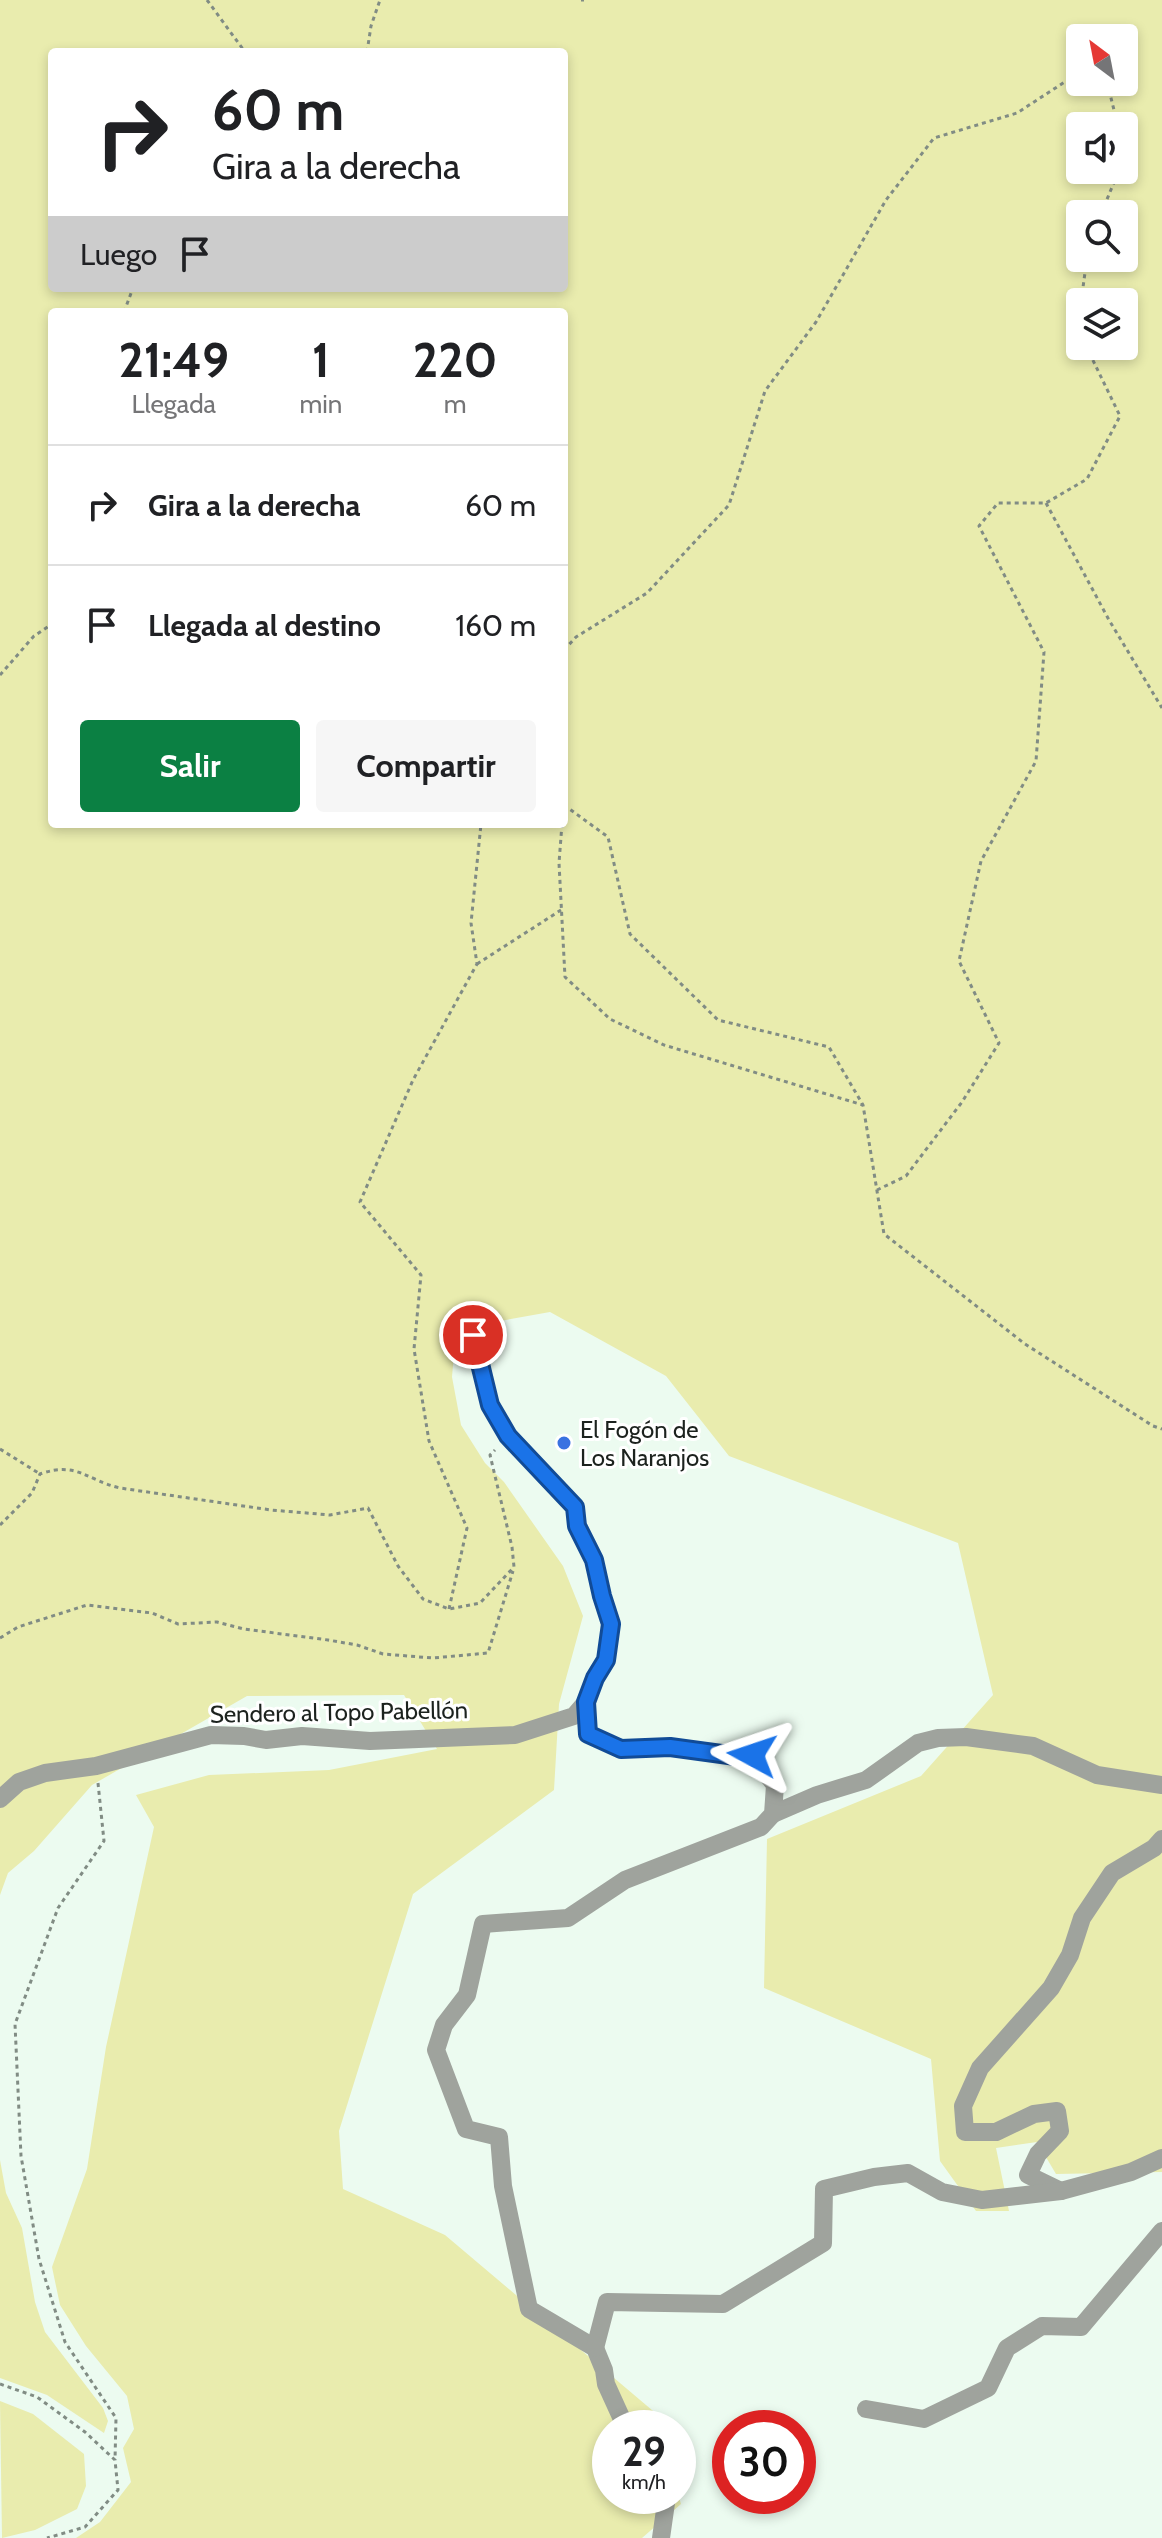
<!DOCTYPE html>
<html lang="es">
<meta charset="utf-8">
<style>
:root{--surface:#fff;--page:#f6f6f6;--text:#202124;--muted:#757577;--line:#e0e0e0;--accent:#0b8043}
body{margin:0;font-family:Cabin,sans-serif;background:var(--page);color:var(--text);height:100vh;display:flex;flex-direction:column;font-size:30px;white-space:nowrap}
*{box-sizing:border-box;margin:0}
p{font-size:26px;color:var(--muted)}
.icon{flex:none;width:44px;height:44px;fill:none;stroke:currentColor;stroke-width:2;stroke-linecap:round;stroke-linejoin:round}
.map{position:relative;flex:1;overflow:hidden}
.sheet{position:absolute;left:48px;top:308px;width:520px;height:520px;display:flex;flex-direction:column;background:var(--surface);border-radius:8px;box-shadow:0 4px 12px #0003}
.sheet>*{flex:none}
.top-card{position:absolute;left:48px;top:48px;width:520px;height:244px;border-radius:8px;box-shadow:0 4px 12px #0003;background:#fff;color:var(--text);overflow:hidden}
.needle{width:52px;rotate:328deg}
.fabs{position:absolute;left:1066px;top:24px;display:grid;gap:16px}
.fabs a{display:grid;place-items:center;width:72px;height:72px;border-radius:8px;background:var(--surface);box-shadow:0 4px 12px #0003;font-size:40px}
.speed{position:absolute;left:592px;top:2410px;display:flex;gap:16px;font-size:40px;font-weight:700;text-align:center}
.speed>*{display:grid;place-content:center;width:104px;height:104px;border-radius:50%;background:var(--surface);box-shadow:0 4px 12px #0003;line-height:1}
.speed small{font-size:20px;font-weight:400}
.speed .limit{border:12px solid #d22;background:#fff;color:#111}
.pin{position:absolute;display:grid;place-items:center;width:68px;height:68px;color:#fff;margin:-34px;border:4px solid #fff;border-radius:50%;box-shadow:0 2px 8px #0007}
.me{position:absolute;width:88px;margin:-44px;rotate:275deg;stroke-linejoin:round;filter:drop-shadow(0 0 6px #0008)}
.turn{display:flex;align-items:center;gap:28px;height:168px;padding:0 32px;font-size:36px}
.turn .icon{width:104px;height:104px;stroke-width:2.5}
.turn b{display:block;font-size:56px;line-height:68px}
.then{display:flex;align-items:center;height:76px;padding:0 32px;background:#0003;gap:16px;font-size:30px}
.eta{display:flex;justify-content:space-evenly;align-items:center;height:136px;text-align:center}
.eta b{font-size:48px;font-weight:800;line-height:56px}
.cta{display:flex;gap:16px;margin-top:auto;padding:16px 32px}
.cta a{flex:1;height:92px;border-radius:8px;background:var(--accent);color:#fff;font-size:32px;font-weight:800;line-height:92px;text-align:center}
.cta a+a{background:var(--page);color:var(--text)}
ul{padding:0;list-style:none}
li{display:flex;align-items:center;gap:24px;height:120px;padding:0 32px;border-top:2px solid var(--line)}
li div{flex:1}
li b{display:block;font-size:30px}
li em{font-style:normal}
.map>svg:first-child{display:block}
</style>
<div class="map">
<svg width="1162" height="2538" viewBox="0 0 1162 2538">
<rect width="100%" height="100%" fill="#ecfbf0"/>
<g fill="#e9ecae" fill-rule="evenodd">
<path d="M0,0H1162V2172L1056,2174L1037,2142L996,2148L1009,2211H976L940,2161L931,2059L764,1988L767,1839L921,1776L993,1695L958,1543L729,1456L666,1376L550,1312L456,1329L452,1377L461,1425L485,1463L504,1482L563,1566L583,1616L559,1704L554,1790L413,1894L339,2131L343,2189L445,2235L659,2416L662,2428H610V2496H678V2494L681,2504L642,2538H76L100,2522L131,2482L123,2448L134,2429L127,2396L86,2346L60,2305L52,2267L87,2169L106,2047L154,1827L136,1795L209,1775L329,1770L437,1749L404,1695L247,1696L92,1785L34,1851L8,1873L0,1895ZM1080,38H1124V82H1080ZM52,52H564V288H52ZM1080,126H1124V170H1080ZM1080,214H1124V258H1080ZM1080,302H1124V346H1080ZM52,312H564V824H52Z"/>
<polygon points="0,2160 6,2193 22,2228 35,2302 45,2332 103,2408 108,2421 104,2433 47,2395 0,2378"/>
<polygon points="0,2401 33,2414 84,2454 86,2486 77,2509 35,2530 2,2538"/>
</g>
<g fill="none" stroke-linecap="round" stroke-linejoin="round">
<g stroke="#818c84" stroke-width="3" stroke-dasharray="4 4" stroke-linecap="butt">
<polyline points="207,0 245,52"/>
<polyline points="581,0 584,0"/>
<polyline points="367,52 371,26 380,0"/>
<polyline points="1107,82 1118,126"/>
<polyline points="1101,214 1119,170"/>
<polyline points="1081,302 1087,258"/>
<polyline points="1080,306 1077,329 1080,335"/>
<polyline points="124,312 133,288"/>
<polyline points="1046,503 1109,620 1162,708"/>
<polyline points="564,650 576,637 647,593 729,505 765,391 816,322 886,200 934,138 1017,113 1080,72"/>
<polyline points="0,675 34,636 52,624"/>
<polyline points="564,805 608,837 630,934 718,1020 829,1047 863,1105 884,1234 1025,1344 1153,1426 1162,1429"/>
<polyline points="562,824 559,863 565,977 610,1019 664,1045 863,1105"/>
<polyline points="477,964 561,910"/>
<polyline points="877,1190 906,1176 962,1102 999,1043 959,961 981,861 1036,761 1044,652 979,526 998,503 1046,503 1087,479 1120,416 1086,346"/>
<polyline points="0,1449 40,1474"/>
<path d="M0,1525L32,1493L40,1474C77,1461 86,1480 120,1488L271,1510L330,1515L368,1508L398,1566L423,1599L449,1609L480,1603L514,1567L512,1547L490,1455L495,1450"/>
<polyline points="449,1609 467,1528 429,1441 414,1349 421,1275 360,1202 413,1080 477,964 471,923 481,824"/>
<polyline points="0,1638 18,1627 87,1605 152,1613 178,1624 217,1622 244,1629 328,1640 357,1645 383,1654 433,1658 488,1653 513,1571"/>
<polyline points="98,1783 104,1841 58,1908 15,2024 21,2156 39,2259 65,2342 116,2418 115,2460"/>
<polyline points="0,2384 37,2397 85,2432 115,2460 118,2490 85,2527 47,2538"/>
</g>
<g stroke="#9fa39d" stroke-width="18">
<polyline points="473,1335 490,1405 508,1436 575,1507 577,1526 594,1560 602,1596 611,1624 606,1660 595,1678 586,1702 588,1734 621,1749 670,1747 736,1756 752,1755 775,1785 773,1814 761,1827 625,1880 568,1918 483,1924 467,1995 444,2025 436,2050 466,2129 499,2137 503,2186 529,2309 595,2348 604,2370 606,2384 626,2428"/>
<polyline points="0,1799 19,1782 45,1773 96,1766 211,1735 244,1736 266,1740 302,1736 370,1741 515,1735 574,1716 586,1702"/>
<polyline points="773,1814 817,1795 866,1780 918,1743 938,1738 966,1737 1033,1746 1097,1775 1162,1785"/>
<polyline points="1061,2191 1028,2175 1038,2154 1060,2131 1057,2111 1034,2114 996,2132 965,2132 963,2106 980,2068 1051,1988 1070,1955 1082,1918 1112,1873 1154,1848 1162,1839"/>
<polyline points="595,2348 607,2302 723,2304 823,2243 824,2189 874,2177 908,2173 942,2192 982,2200 1061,2191 1131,2172 1162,2158"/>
<polyline points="866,2409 924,2419 988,2388 1007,2348 1042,2326 1081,2327 1162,2231"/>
<polyline points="661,2538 666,2503 662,2496"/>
</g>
</g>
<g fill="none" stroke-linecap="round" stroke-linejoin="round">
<g stroke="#114b97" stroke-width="20">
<polyline id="route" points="473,1335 490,1405 508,1436 575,1507 577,1526 594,1560 602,1596 611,1624 606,1660 595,1678 586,1702 588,1734 621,1749 670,1747 736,1756 752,1755"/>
</g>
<use href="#route" stroke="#1a73e8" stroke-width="14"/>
</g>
<circle fill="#3a72e1" stroke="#fff" stroke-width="3" cx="564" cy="1443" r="8"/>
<g text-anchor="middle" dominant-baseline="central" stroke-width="6" stroke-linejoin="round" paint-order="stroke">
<g font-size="24" fill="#1c221e" stroke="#fff" text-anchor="start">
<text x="580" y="1429">El Fogón de<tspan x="580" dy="28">Los Naranjos</tspan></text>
</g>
<g font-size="24" fill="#1c221e" stroke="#fff">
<text transform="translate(339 1712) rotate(-1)">Sendero al Topo Pabellón</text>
</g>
</g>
</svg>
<div class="fabs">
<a><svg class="needle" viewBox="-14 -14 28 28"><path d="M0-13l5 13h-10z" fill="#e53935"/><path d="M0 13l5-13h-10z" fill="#757577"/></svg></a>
<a><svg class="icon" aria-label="sound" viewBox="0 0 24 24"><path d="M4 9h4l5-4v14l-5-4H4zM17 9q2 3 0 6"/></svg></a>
<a><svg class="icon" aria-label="search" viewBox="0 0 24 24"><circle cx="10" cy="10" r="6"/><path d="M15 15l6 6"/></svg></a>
<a><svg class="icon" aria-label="layers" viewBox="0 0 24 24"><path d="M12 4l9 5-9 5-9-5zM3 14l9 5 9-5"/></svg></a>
</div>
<div class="speed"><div>29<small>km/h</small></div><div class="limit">30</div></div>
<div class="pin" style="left:473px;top:1335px;background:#d93025"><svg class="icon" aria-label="arrive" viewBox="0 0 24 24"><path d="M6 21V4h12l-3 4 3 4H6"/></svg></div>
<svg class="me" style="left:752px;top:1755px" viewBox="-20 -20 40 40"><path d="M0-17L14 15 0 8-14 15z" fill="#1a73e8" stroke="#fff" stroke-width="4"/></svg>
<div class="top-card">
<div class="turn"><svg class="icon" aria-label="right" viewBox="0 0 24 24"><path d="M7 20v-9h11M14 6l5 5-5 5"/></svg><div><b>60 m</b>Gira a la derecha</div></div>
<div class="then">Luego<svg class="icon" aria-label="arrive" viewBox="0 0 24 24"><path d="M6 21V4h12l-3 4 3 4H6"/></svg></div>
</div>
<section class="sheet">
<div class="eta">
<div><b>21:49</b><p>Llegada</p></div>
<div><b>1</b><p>min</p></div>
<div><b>220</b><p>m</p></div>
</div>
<ul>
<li><svg class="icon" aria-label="right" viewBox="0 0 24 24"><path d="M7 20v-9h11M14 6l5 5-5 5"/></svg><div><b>Gira a la derecha</b></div><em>60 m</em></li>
<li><svg class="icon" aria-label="arrive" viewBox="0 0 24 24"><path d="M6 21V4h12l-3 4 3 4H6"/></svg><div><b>Llegada al destino</b></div><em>160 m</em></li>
</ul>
<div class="cta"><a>Salir</a><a>Compartir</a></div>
</section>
</div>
